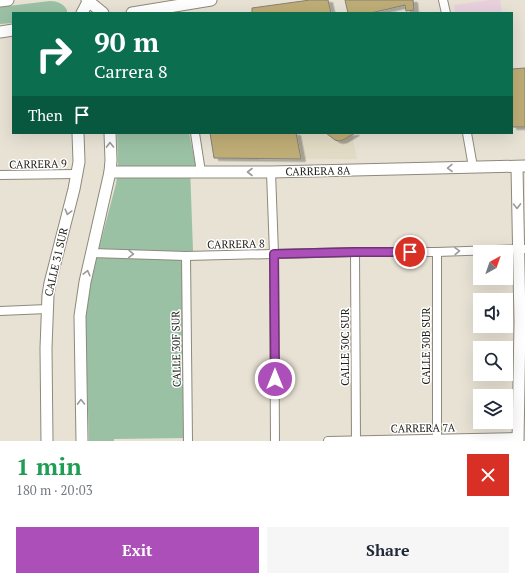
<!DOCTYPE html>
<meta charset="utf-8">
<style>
:root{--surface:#fff;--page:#f6f6f7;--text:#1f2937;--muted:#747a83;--accent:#ad4fb8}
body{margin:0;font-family:"PT Serif",serif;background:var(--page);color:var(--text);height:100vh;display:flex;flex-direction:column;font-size:15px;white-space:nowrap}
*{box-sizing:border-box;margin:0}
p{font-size:13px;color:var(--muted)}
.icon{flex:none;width:22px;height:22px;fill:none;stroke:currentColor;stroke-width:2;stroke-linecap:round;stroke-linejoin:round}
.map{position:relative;height:441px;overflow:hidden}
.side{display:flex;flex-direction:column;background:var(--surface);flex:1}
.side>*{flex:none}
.hud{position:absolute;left:12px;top:12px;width:501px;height:122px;border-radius:0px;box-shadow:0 4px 16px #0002;background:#0b6e4f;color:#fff;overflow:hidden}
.needle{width:26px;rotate:40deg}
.controls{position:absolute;left:473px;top:245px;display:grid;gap:8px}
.controls a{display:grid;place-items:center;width:40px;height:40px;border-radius:0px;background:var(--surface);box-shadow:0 4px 16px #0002;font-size:20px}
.pin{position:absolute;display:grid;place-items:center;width:34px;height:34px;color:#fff;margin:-17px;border:2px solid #fff;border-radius:50%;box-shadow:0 1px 4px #0007}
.me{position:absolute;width:44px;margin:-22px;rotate:0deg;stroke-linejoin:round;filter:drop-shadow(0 0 3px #0008)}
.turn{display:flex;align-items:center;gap:14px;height:84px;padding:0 16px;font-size:18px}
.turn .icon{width:52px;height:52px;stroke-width:2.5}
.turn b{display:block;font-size:28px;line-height:34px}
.then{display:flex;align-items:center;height:38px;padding:0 16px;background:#0003;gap:8px;font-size:15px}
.round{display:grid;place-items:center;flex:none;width:42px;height:42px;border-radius:0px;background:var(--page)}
.headline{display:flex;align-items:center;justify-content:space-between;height:68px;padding:0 16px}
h1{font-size:24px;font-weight:600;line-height:30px;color:#1e9e55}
.primary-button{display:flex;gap:8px;margin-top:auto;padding:8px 16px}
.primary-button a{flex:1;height:46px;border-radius:0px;background:var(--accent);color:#fff;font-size:16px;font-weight:600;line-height:46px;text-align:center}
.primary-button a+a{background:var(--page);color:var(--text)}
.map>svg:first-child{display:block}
</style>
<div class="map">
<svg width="525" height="441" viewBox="0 0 525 441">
<defs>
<filter id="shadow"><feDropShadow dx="4.5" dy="2.5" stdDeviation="0" flood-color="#0004"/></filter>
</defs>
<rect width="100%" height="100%" fill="#e7e2d4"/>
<polygon fill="#e1dac4" points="210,133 352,133 357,159 214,158"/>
<polygon fill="#e8d1dd" points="490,0 500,0 502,13 455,13 454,5"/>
<g fill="#9bc1a4">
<path d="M50,1C57,1 64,4 67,10V13H13V23L0,24V7Z"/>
<polygon points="117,133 189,133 196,166 190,166 193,251 182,252 186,438 114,439 114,441 89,441 86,348 86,317 87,297 94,267 116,184 118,167"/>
</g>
<g fill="#bfad77" stroke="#858174" filter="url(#shadow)">
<polygon points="310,0 328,0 331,13 252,13 252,8"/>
<polygon points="345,0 413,0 414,10 406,11 405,5 371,13 348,13"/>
<polygon points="525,68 525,127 512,127 512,69"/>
<polygon points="210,133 296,133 301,159 214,158"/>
<polygon points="326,133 355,133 343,140 339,141 335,140"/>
</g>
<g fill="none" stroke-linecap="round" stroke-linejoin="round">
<g stroke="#8e897c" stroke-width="10">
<g id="street">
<polyline points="443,0 446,13"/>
<polyline points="195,133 201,172"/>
<polyline points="467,133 473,167"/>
<polyline points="271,172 274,254 275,441"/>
<polyline points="0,175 77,174"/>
<polyline points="355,252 356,441"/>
<polyline points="437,252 437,441"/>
<polyline points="92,253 186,256 355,252 437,252 525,249"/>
<polyline points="186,256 188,441"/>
<polyline points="0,311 47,309"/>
<polyline points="328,441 518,437"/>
</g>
</g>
<g stroke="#8e897c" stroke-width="13">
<g id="secondary">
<polyline points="87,0 103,13"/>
<polyline points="0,1 8,0"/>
<polyline points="82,13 89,0"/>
<polyline points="132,13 211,0"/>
<polyline points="0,32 13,30"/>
<polyline points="517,167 520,322 518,441"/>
<polyline points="110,172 271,172 525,166"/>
<polyline points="47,441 46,348 48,295 50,283 74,189 79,162 78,133"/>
<polyline points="82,441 80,316 85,282 110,172 111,160 110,133"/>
</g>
</g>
<use href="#street" stroke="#fff" stroke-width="8"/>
<use href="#secondary" stroke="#fff" stroke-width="11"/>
</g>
<defs><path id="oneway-chevron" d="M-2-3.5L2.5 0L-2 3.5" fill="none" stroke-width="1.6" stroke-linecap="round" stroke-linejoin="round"/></defs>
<g stroke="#9b9a98">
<use href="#oneway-chevron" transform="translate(110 145) rotate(-91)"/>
<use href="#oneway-chevron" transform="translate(450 168) rotate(179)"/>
<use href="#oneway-chevron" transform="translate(250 172) rotate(-180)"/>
<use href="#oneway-chevron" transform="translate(517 206) rotate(89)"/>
<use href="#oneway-chevron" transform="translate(68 212) rotate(105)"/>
<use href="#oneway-chevron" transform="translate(457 251) rotate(-2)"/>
<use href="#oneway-chevron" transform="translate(131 254) rotate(2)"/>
<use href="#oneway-chevron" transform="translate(87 273) rotate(-76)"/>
<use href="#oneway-chevron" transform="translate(81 402) rotate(-91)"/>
</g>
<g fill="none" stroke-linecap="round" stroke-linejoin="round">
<g stroke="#703378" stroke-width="10">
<polyline id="route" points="275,379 274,254 355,252 410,252"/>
</g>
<use href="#route" stroke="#ad4fb8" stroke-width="7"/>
</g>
<g text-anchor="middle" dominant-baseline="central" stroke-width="3" stroke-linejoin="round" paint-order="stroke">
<g font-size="11" fill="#201e19" stroke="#fff">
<text transform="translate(38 164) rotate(-1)">CARRERA 9</text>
<text transform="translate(318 171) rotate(-1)">CARRERA 8A</text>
<text transform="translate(236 244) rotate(-1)">CARRERA 8</text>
<text transform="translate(56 262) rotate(-77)">CALLE 31 SUR</text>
<text transform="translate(426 346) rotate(-90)">CALLE 30B SUR</text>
<text transform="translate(345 347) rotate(-90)">CALLE 30C SUR</text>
<text transform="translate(176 349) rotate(-91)">CALLE 30F SUR</text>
<text transform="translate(423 428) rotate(-1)">CARRERA 7A</text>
</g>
</g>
</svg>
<div class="controls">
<a><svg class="needle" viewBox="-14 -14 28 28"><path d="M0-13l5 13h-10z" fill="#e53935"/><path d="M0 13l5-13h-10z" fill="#747a83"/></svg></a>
<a><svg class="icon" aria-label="sound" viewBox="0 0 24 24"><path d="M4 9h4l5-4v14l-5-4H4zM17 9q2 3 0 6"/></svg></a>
<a><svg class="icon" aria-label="search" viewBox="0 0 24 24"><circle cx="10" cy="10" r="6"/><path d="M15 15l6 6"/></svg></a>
<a><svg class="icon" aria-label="layers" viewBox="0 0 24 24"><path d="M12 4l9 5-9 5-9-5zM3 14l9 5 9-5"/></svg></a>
</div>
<div class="pin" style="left:410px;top:252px;background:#d93025"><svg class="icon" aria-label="arrive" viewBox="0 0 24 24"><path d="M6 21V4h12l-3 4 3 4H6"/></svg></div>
<svg class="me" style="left:275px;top:379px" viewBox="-20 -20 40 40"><circle r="17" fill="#ad4fb8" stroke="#fff" stroke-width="3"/><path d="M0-11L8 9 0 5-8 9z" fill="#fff"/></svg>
<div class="hud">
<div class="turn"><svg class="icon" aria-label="right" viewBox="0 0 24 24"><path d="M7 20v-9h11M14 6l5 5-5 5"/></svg><div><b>90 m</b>Carrera 8</div></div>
<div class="then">Then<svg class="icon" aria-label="arrive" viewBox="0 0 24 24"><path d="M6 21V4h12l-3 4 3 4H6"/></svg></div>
</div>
</div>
<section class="side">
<div class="headline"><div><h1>1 min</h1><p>180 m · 20:03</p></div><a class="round" style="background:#d93025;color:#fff"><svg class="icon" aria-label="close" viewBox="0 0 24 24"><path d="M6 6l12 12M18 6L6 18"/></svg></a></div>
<div class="primary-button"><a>Exit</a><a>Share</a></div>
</section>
